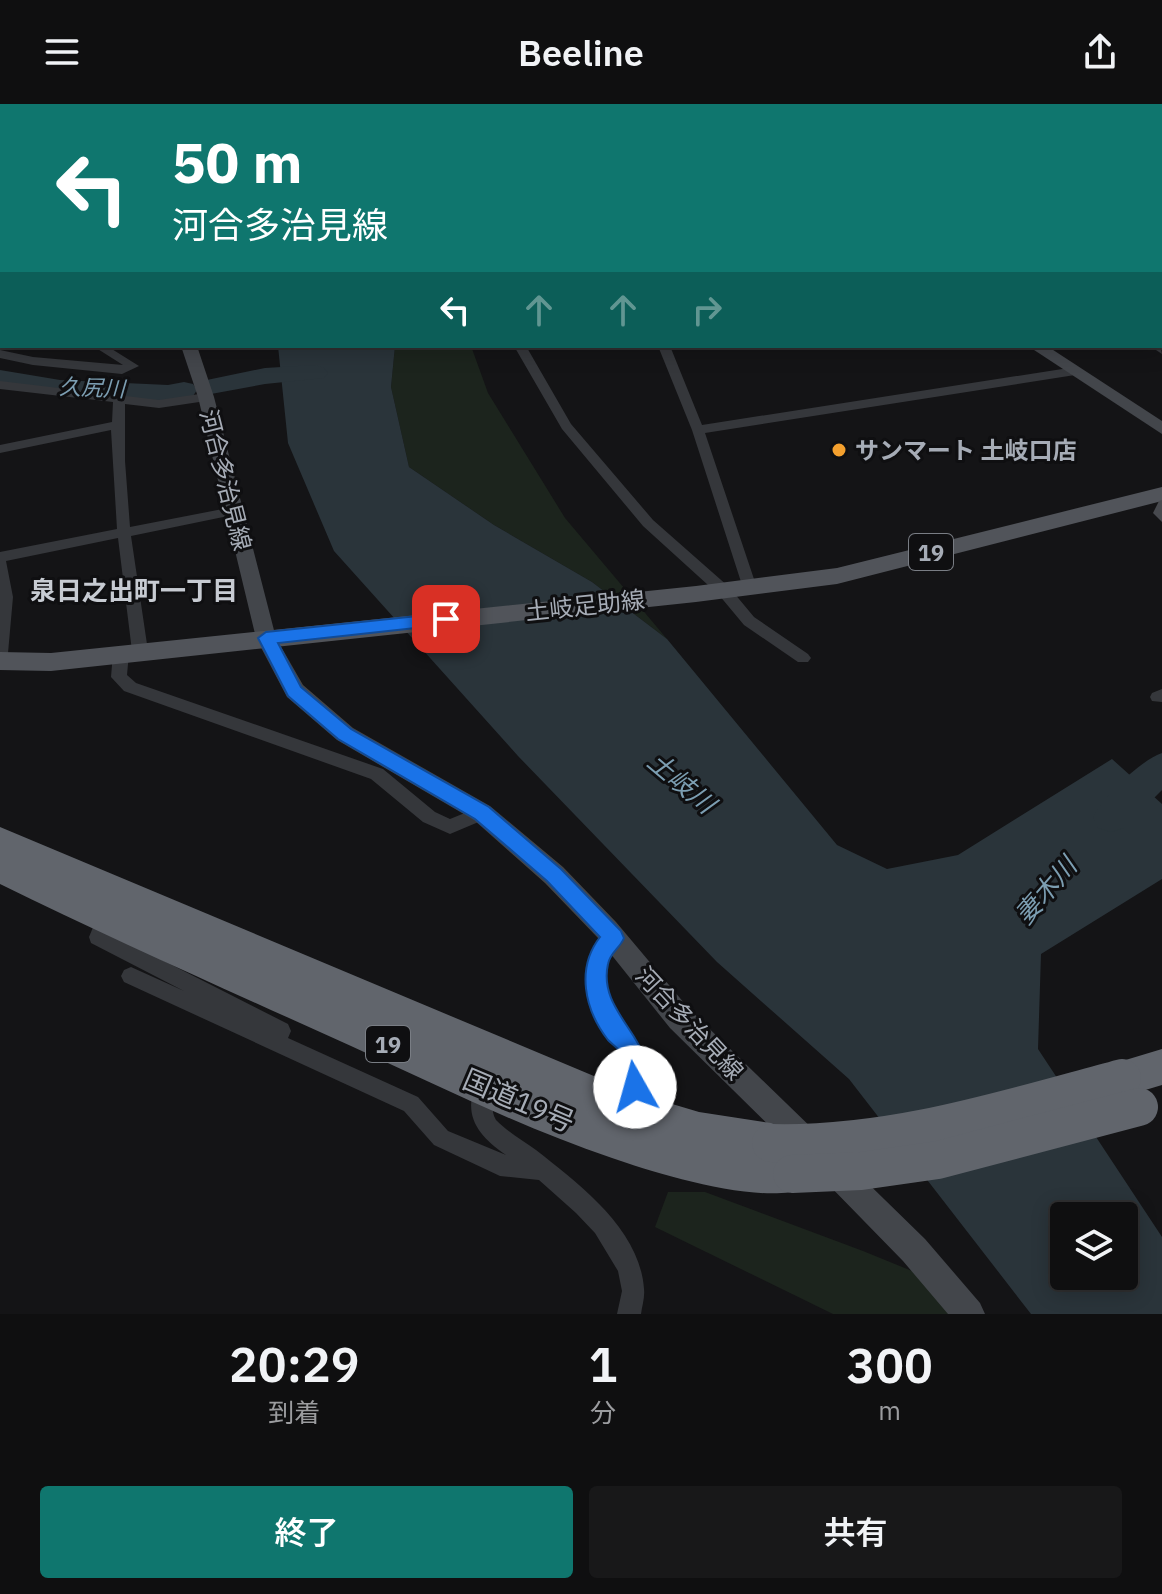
<!DOCTYPE html>
<html lang="ja">
<meta charset="utf-8">
<style>
:root{--surface:#0f0f10;--page:#181819;--text:#f1f3f6;--muted:#9b9c9f;--line:#2f2f30;--accent:#0f766e}
body{margin:0;font-family:"IBM Plex Sans","Noto Sans JP",sans-serif;background:var(--page);color:var(--text);height:100vh;display:flex;flex-direction:column;font-size:30px;white-space:nowrap}
*{box-sizing:border-box;margin:0}
p{font-size:26px;color:var(--muted)}
.icon{flex:none;width:44px;height:44px;fill:none;stroke:currentColor;stroke-width:2;stroke-linecap:round;stroke-linejoin:round}
.map{position:relative;height:1210px;overflow:hidden}
.sheet{display:flex;flex-direction:column;background:var(--surface);flex:1}
.sheet>*{flex:none}
.hud{position:absolute;left:0px;top:0px;width:1162px;height:244px;box-shadow:0 4px 20px #0003,0 0 0 2px var(--line);background:#0f766e;color:#fff;overflow:hidden}
.tools{position:absolute;left:1050px;top:1098px;display:grid;gap:16px}
.tools a{display:grid;place-items:center;width:88px;height:88px;border-radius:8px;background:var(--surface);box-shadow:0 4px 20px #0003,0 0 0 2px var(--line);font-size:40px}
.pin{position:absolute;display:grid;place-items:center;width:68px;height:68px;color:#fff;margin:-34px;border-radius:16px;box-shadow:0 4px 12px #0006}
.me{position:absolute;width:88px;margin:-44px;rotate:353deg;stroke-linejoin:round;filter:drop-shadow(0 0 6px #0008)}
.turn{display:flex;align-items:center;gap:28px;height:168px;padding:0 40px;font-size:36px}
.turn .icon{width:104px;height:104px;stroke-width:2.5}
.turn b{display:block;font-size:56px;line-height:68px}
.lanes{display:flex;align-items:center;height:76px;padding:0 40px;background:#0003;justify-content:center;gap:40px;direction:ltr}
.lanes .off{opacity:.35}
.eta{display:flex;justify-content:space-evenly;align-items:center;height:136px;text-align:center}
.eta b{font-size:48px;font-weight:600;line-height:56px}
.action{display:flex;gap:16px;margin-top:auto;padding:16px 40px}
.action a{flex:1;height:92px;border-radius:8px;background:var(--accent);color:#fff;font-size:32px;font-weight:600;line-height:92px;text-align:center}
.action a+a{background:var(--page);color:var(--text)}
header{display:flex;justify-content:space-between;align-items:center;height:104px;padding:0 40px;background:var(--surface);font-size:36px;font-weight:600}
.map>svg:first-child{display:block}
</style>
<header><svg class="icon" aria-label="menu" viewBox="0 0 24 24"><path d="M4 6h16M4 12h16M4 18h16"/></svg>Beeline<svg class="icon" aria-label="share" viewBox="0 0 24 24"><path d="M12 15V3M7 8l5-5 5 5M5 13v7h14v-7"/></svg></header>
<div class="map">
<svg width="1162" height="1210" viewBox="0 0 1162 1210">
<rect width="100%" height="100%" fill="#141416"/>
<g fill="#1c241d">
<polygon points="395,242 471,242 488,289 565,414 667,535 592,478 494,421 409,363 391,283"/>
<polygon points="668,1088 705,1088 863,1147 939,1178 981,1210 833,1210 655,1123"/>
</g>
<path fill="#2a343a" fill-rule="evenodd" d="M278,242H395L391,283L409,363L494,421L592,478L667,535L837,741L887,765L958,751L1112,655L1162,700V775L1041,850L1038,945L1162,1133V1210H1031L849,975L717,858L518,652L334,447L288,339ZM1064,1112H1124V1172H1064Z"/>
<g fill="none" stroke-linecap="round" stroke-linejoin="round">
<g fill="#2a343a" fill-rule="evenodd">
<polygon points="66,0 85,0 86,2 67,2"/>
<polygon points="315,261 324,264 328,269 324,274 265,280 211,290 202,287 198,282 202,277 265,264"/>
<path d="M0,266L60,276L168,281L184,278L193,280L197,286L193,292C138,305 56,291 0,282Z"/>
<path d="M1162,649V686L1124,724L1111,728L1098,724L1093,713C1103,693 1141,656 1162,649Z"/>
</g>
<g fill="#35373b" fill-rule="evenodd">
<polygon points="53,0 63,0 64,2 54,2"/>
<polygon points="89,0 99,0 100,2 90,2"/>
<rect x="139" y="0" width="8" height="2"/>
<rect x="263" y="0" width="8" height="2"/>
<rect x="492" y="0" width="8" height="2"/>
<polygon points="965,0 978,0 979,2 966,2"/>
<polygon points="0,26 2,27 2,33 0,32"/>
<polygon points="1160,65 1162,66 1162,72 1160,71"/>
<polygon points="2,87 2,93 0,94 0,88"/>
<rect x="1160" y="125" width="2" height="6"/>
<polygon points="0,133 2,133 0,140"/>
<rect x="1160" y="164" width="2" height="6"/>
<rect x="1160" y="177" width="2" height="6"/>
<rect x="0" y="180" width="2" height="8"/>
<polygon points="1160,240 1162,250 1150,242 1160,242"/>
<polygon points="93,242 107,242 139,262 122,270 33,261 0,254 0,246 33,253 123,261"/>
<polygon points="514,242 526,242 571,320 653,416 729,483 754,513 808,550 811,554 808,558 798,558 744,521 719,491 643,422 562,325"/>
<polygon points="658,242 670,242 702,321 1075,263 1081,267 1075,271 705,329 757,484 750,489 743,484 692,326"/>
<polygon points="0,277 159,296 206,289 212,293 206,297 159,304 125,300 125,357 130,423 233,403 240,407 233,411 131,432 148,547 145,551 140,553 132,547 118,434 6,457 13,493 8,549 0,555 0,448 117,425 111,326 0,349 0,341 112,318 113,298 0,285"/>
<polygon points="121,543 129,549 127,571 136,579 383,665 435,708 450,715 482,702 488,704 491,709 488,714 450,730 423,718 371,675 124,587 111,573 113,549"/>
<polygon points="1162,585 1162,598 1152,597 1150,593 1152,589"/>
<path d="M106,807L113,809L115,815L109,829L288,920L291,927L288,934L418,993L448,1027L506,1051C477,1031 462,1011 477,976L484,973L491,976C497,989 488,1003 496,1016C508,1028 522,1036 536,1046C579,1080 640,1125 644,1185C645,1193 642,1202 641,1210H617L622,1187L618,1167L595,1129L576,1109L539,1076L500,1072L434,1041L404,1007L124,878L121,872L124,866L131,863L184,887L91,839L89,833L99,809Z"/>
<path d="M613,826L620,828L622,834C617,846 608,854 606,868C602,903 623,915 638,941C650,962 649,992 639,1014L632,1017L625,1014C617,997 630,977 625,958C622,948 613,941 607,932C590,908 580,877 593,849C598,839 602,830 613,826Z"/>
</g>
<g fill="#43464b" fill-rule="evenodd">
<polygon points="663,0 677,0 678,2 664,2"/>
<polygon points="787,0 803,0 786,2"/>
<rect x="0" y="112" width="2" height="9"/>
<rect x="1160" y="150" width="2" height="9"/>
<polygon points="181,242 197,242 214,293 276,534 303,581 353,624 490,702 563,763 616,818 690,906 819,1031 824,1041 819,1051 809,1056 799,1051 670,924 598,834 545,779 474,716 337,636 287,593 256,534 198,293"/>
<polygon points="1028,242 1047,242 1162,317 1162,330"/>
<polygon points="833,1050 843,1055 925,1135 980,1199 985,1210 948,1210 903,1157 823,1075 818,1065 823,1055"/>
</g>
<polygon fill="#51545a" fill-rule="evenodd" points="1162,383 1162,397 837,480 696,498 51,567 0,566 0,548 51,549 696,482 837,464"/>
<g fill="#61656c" fill-rule="evenodd">
<path d="M0,723L632,988L699,1008L771,1019L785,1025L791,1039L786,1050L806,1056L812,1070L806,1084C763,1102 657,1070 612,1054C523,1024 437,981 351,942C234,889 116,837 0,780Z"/>
<polygon points="1162,945 1162,981 1122,993 1109,987 1103,974 1109,961"/>
</g>
<g stroke="#61656c" stroke-width="38">
<path d="M771,1039C892,1042 1006,1005 1122,974"/>
<polyline points="792,1070 861,1067 938,1056 1139,1003"/>
</g>
</g>
<g fill="#47494e">
<polygon points="1068,0 1107,0 1099,2 1072,2"/>
<polygon points="1162,396 1162,418 1153,409 1159,397"/>
</g>
<polygon fill="#2e3033" points="1083,0 1107,0 1099,2 1082,2"/>
<path fill="#1a73e8" stroke="#114b97" stroke-width="2" d="M446,509L452,511L454,515L452,520L278,539L301,583L351,625L489,703L561,765L621,827L624,834C620,844 610,849 608,860C596,913 666,939 643,991L635,995L627,991C621,978 629,962 621,949C618,944 612,940 608,936C584,905 576,864 600,833L547,777L475,715L338,635L288,592L258,534L266,528Z"/>
<circle fill="#f4a02e" stroke="#0f0f11" stroke-width="3" cx="839" cy="346" r="8"/>
<g text-anchor="middle" dominant-baseline="central" stroke-width="6" stroke-linejoin="round" paint-order="stroke">
<g font-size="22" font-style="italic" fill="#7c9eb2" stroke="#0f0f11">
<text transform="translate(92 283) rotate(2)">久尻川</text>
</g>
<g fill="#0f0f11" stroke="#797d84" stroke-width="2">
<rect x="909" y="430" width="44" height="36" rx="6"/>
<rect x="366" y="922" width="44" height="36" rx="6"/>
</g>
<g font-size="22" font-weight="bold" fill="#a6acb6">
<text x="931" y="448">19</text>
<text x="388" y="940">19</text>
</g>
<g font-size="24" font-weight="bold" fill="#a6acb6" stroke="#0f0f11" text-anchor="start">
<text x="855" y="346">サンマート 土岐口店</text>
</g>
<g font-size="24" fill="#a6acb6" stroke="#0f0f11">
<text transform="translate(226 376) rotate(76)">河合多治見線</text>
<text transform="translate(585 501) rotate(-6)">土岐足助線</text>
<text transform="translate(690 919) rotate(47)">河合多治見線</text>
</g>
<g font-size="26" font-weight="bold" fill="#c7cbd2" stroke="#0f0f11">
<text x="134" y="486">泉日之出町一丁目</text>
</g>
<g font-size="26" font-style="italic" fill="#7c9eb2" stroke="#0f0f11">
<text transform="translate(682 678) rotate(40)">土岐川</text>
<text transform="translate(1045 786) rotate(-49)">妻木川</text>
</g>
<g font-size="28" fill="#a6acb6" stroke="#0f0f11">
<text transform="translate(519 996) rotate(23)">国道19号</text>
</g>
</g>
</svg>
<div class="tools">
<a><svg class="icon" aria-label="layers" viewBox="0 0 24 24"><path d="M12 4l9 5-9 5-9-5zM3 14l9 5 9-5"/></svg></a>
</div>
<div class="pin" style="left:446px;top:515px;background:#d93025"><svg class="icon" aria-label="arrive" viewBox="0 0 24 24"><path d="M6 21V4h12l-3 4 3 4H6"/></svg></div>
<svg class="me" style="left:635px;top:983px" viewBox="-20 -20 40 40"><circle r="19" fill="#fff"/><path d="M0-13L10 11 0 6-10 11z" fill="#1a73e8"/></svg>
<div class="hud">
<div class="turn"><svg class="icon" aria-label="left" viewBox="0 0 24 24"><path d="M17 20v-9H6M10 6l-5 5 5 5"/></svg><div><b>50 m</b>河合多治見線</div></div>
<div class="lanes"><svg class="icon" aria-label="left" viewBox="0 0 24 24"><path d="M17 20v-9H6M10 6l-5 5 5 5"/></svg><svg class="icon off" aria-label="ahead" viewBox="0 0 24 24"><path d="M12 20V5M6 11l6-6 6 6"/></svg><svg class="icon off" aria-label="ahead" viewBox="0 0 24 24"><path d="M12 20V5M6 11l6-6 6 6"/></svg><svg class="icon off" aria-label="right" viewBox="0 0 24 24"><path d="M7 20v-9h11M14 6l5 5-5 5"/></svg></div>
</div>
</div>
<section class="sheet">
<div class="eta">
<div><b>20:29</b><p>到着</p></div>
<div><b>1</b><p>分</p></div>
<div><b>300</b><p>m</p></div>
</div>
<div class="action"><a>終了</a><a>共有</a></div>
</section>
